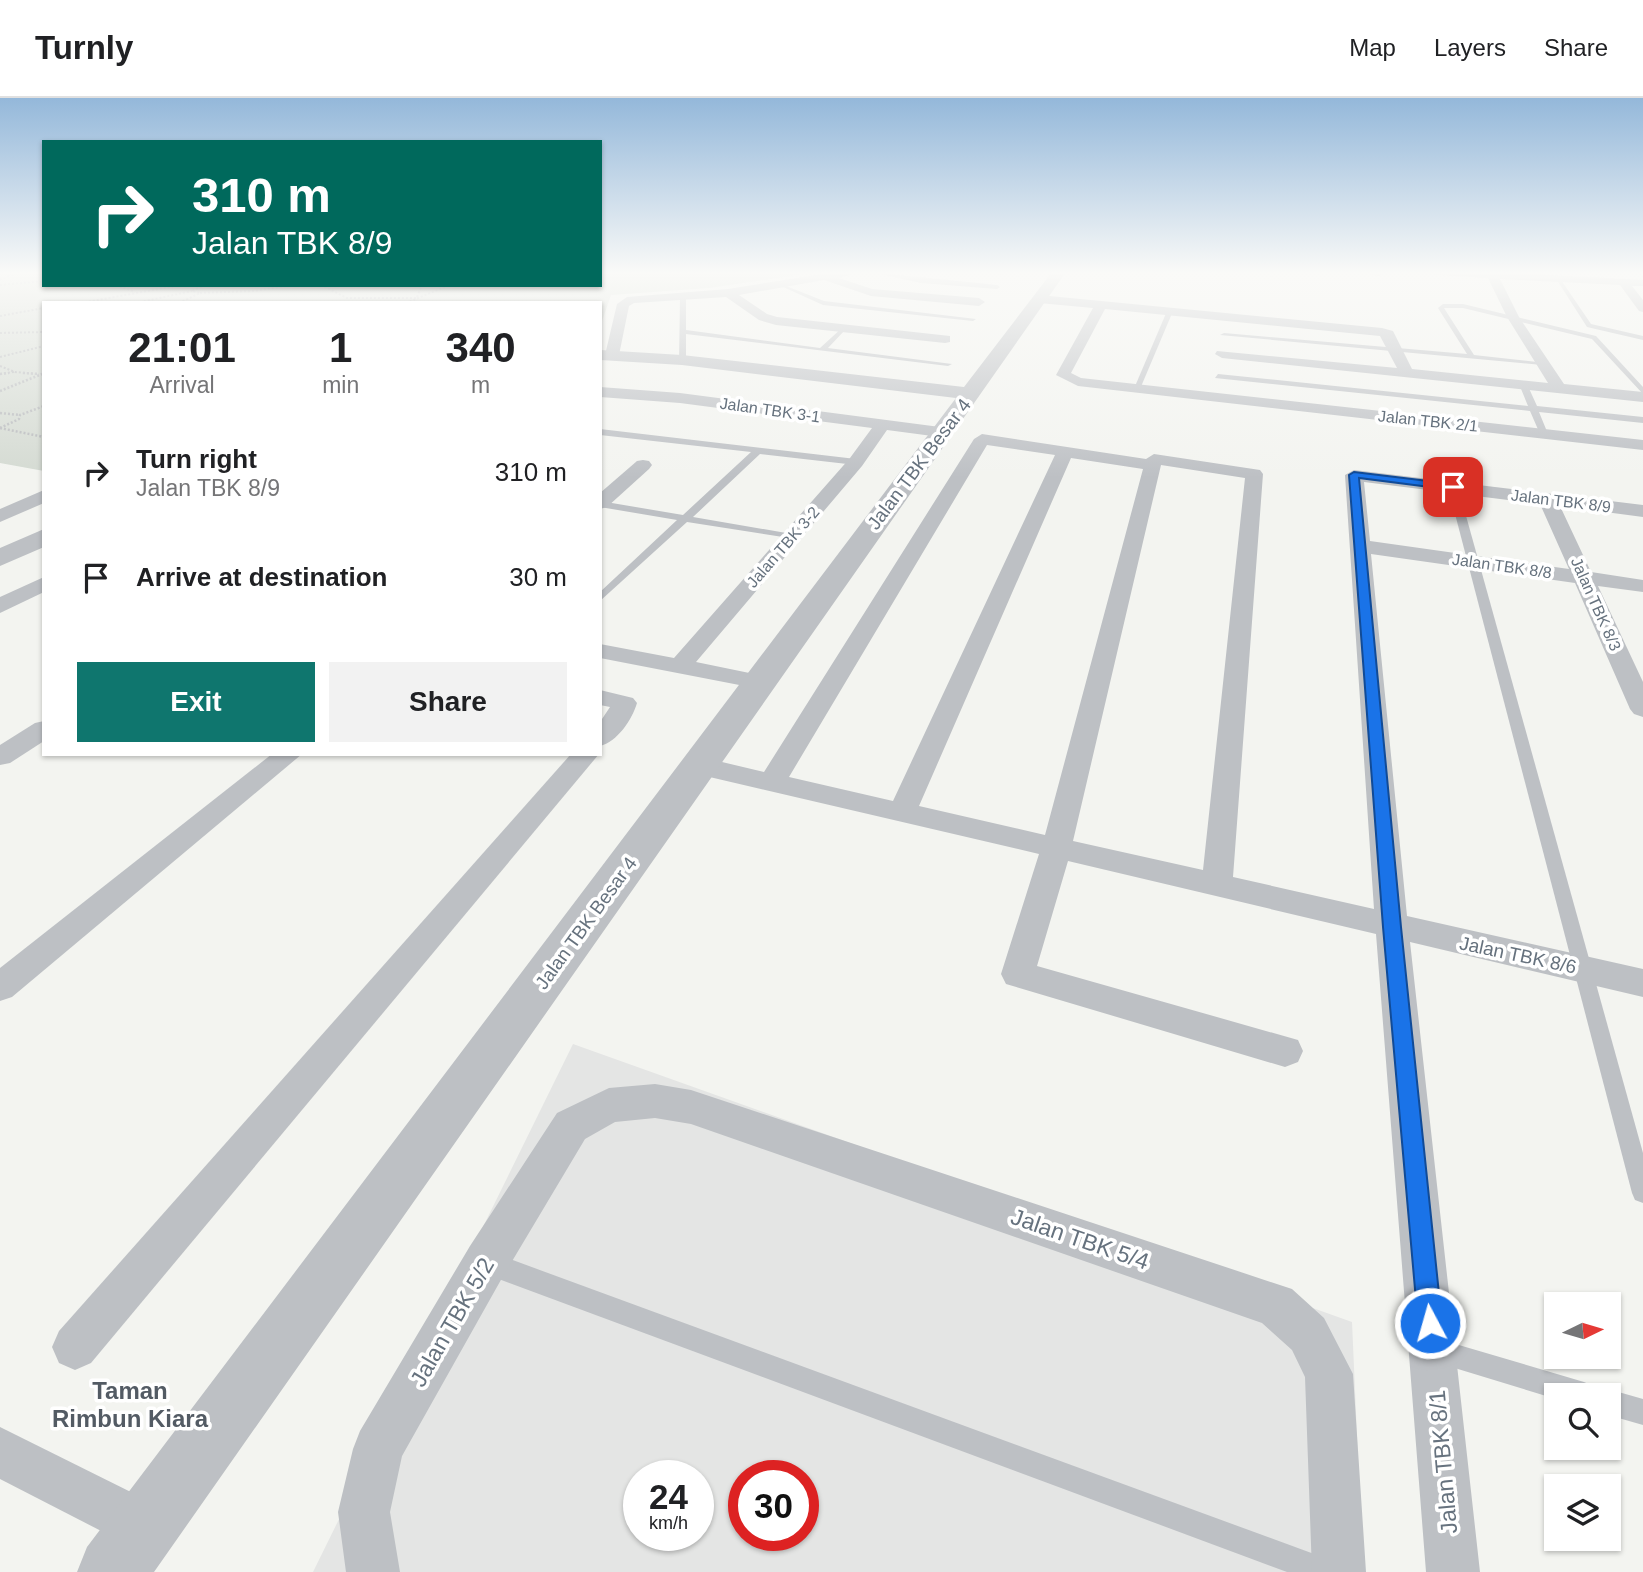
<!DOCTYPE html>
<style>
:root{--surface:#fff;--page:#f2f2f2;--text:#202124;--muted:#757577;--line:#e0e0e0;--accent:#0f766e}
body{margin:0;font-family:Helvetica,sans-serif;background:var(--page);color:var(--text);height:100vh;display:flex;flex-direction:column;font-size:26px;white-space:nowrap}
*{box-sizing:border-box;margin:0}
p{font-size:23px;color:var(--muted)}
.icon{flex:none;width:38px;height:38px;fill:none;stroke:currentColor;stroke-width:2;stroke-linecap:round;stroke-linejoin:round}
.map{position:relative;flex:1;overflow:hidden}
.drawer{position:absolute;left:42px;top:203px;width:560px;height:455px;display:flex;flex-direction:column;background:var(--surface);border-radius:0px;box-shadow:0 2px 5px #0004}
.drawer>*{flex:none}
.guide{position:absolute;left:42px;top:42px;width:560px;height:147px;border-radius:0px;box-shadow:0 2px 5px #0004;background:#00695c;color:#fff;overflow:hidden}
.needle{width:46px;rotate:85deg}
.fabs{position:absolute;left:1544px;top:1194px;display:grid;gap:14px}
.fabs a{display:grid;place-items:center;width:77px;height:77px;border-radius:0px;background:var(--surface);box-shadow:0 2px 5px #0004;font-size:35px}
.speed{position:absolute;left:623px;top:1362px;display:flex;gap:14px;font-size:35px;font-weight:700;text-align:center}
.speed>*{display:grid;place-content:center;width:91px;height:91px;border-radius:50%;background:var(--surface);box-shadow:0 2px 5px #0004;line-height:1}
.speed small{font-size:18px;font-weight:400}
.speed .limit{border:10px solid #d22;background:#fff;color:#111}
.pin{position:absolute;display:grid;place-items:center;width:60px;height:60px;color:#fff;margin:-30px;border-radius:14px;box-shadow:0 4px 10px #0006}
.me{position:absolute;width:77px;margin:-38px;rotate:354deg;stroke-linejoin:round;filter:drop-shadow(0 0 5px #0008)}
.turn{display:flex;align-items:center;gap:24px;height:147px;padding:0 35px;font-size:32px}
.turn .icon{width:91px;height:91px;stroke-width:2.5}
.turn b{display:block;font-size:49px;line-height:60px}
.eta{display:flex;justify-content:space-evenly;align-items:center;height:119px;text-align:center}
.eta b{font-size:42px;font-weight:700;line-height:49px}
.cta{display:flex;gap:14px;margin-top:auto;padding:14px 35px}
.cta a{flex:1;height:80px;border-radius:0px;background:var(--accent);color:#fff;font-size:28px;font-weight:700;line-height:80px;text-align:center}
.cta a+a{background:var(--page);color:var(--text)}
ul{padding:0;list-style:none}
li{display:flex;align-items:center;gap:21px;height:105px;padding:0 35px}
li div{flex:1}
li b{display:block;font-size:26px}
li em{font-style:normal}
header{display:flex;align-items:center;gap:42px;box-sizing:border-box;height:98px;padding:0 35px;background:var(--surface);border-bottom:2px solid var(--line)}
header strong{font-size:33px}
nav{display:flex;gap:38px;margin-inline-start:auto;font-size:24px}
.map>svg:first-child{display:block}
</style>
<header>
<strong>Turnly</strong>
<nav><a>Map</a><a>Layers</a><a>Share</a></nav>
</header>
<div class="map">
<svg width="1643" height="1474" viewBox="0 0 1643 1474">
<rect width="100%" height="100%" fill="#f3f4f0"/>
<path fill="#e4e5e4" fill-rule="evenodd" d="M573,946L1352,1224L1363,1474H313ZM639,1377H698V1437H639ZM744,1377H803V1437H744Z"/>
<polygon fill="#d4dad2" points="0,174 44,174 44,187 600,187 600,174 818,174 709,190 611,197 600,229 600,205 44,205 44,373 0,365"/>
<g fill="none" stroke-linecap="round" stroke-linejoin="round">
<g stroke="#b7b9bc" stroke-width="2" stroke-dasharray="2 2" stroke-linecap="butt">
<polyline points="0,182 17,174"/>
<polyline points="0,187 44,183"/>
<polyline points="116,187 135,194"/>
<polyline points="321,187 347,200 417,200"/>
<polyline points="200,195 254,193 293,187"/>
<polyline points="417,199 422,187"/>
<polyline points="81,205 181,187"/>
<polyline points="136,205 192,193"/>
<polyline points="179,205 200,195 192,193 205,187"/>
<polyline points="406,205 450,187"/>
<polyline points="0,218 44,210"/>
<polyline points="0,235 44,234"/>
<polyline points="0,259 44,248"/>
<polyline points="0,268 15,274 39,276"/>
<polyline points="0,276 14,274"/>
</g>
<g stroke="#b7b9bc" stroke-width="2.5" stroke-dasharray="2 2" stroke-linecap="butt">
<polyline points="23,275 39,276"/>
<polyline points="0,276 9,275"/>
<polyline points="0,293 42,276"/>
<polyline points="0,315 20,317"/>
<polyline points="0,330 19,321 20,317 44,308"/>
<polyline points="0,330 44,339"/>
</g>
<g fill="#bdc0c4" fill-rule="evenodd">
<polygon points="870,174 997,187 1000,189 997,191 921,185"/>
<polygon points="1359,174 1391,174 1378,178"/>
<polygon points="1555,179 1559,179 1591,226 1643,238 1643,242 1587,229"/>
<polygon points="781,186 824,203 976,221 973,223 823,207 781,188"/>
<polygon points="683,196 686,198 686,232 820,250 843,229 845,232 828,250 952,266 948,268 686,236 686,262 679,264 680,198"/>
<polygon points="1443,206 1463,206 1596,238 1643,289 1643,296 1592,241 1463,210 1444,210 1474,257 1546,265 1542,267 1220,237 1224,235 1467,256 1438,210"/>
<polygon points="1170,211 1173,213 1140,291 1133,293 1167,213"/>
<polygon points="1218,276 1528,308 1519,286 1523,284 1527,286 1537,308 1643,319 1643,325 1539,314 1548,336 1544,339 1540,336 1530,313 1215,280"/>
<polygon points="600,331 856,361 861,364 856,367 760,356 693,419 792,436 796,437 796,441 687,424 600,503 600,494 677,422 600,409 600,403 683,417 751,354 600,337"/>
<polygon points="1453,386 1458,389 1643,1055 1643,1105 1635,1102 1632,1095 1448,389"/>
<polygon points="488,1153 1325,1460 1335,1464 1339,1474 1287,1474 488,1177 480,1173 476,1165 480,1157"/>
<polygon points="1435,1240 1584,1284 1593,1288 1597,1297 1556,1297 1556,1301 1435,1264 1426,1261 1423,1252 1426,1243"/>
<polygon points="1608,1291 1643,1301 1643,1327 1608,1317 1608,1297 1598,1297"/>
</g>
<g fill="#bdc0c4" fill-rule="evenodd">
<polygon points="835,174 861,174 839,180 872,191 979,200 985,204 979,208 871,198 824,182 739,197 767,216 777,219 950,238 950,244 945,245 776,227 759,222 726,199 634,205 629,208 619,257 612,261 605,257 617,206 627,199 728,191"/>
<polygon points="992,174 1006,174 1000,177"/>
<polygon points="1431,174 1499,174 1643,182 1643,188 1632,188 1643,202 1643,214 1639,213 1620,187 1500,181 1519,219 1564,286 1643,294 1643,304 1222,260 1215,256 1217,253 1397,270 1380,238 1105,211 1071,275 1081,280 1643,342 1643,352 1078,288 1056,277 1093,210 1039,205 1033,201 1039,197 1382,230 1393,233 1412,271 1548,285 1507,219 1488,180 1437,177"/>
<polygon points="600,289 680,295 940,329 948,334 940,339 887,332 862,368 696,564 769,579 772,584 769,589 760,591 600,560 600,546 674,560 850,360 872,330 680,305 600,299"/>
<path d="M982,336L1146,361L1154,356L1260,372L1263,376L1233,779L1374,811L1345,377L1354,372L1643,407V419L1560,408L1591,474L1643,482V494L1598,488L1643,584V619L1634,616L1630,611L1575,485L1371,456L1407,818L1643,871V899L1410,844L1480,1474H1426L1376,836L1068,763L1037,868L1298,942L1303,953L1298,964L1285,969L1006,886L1001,876L1039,756L701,677L691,674L687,668L691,662L701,659L764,674L974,341ZM987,347L1055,357L893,703L789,679ZM1071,360L1143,371L1045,737L919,708ZM1161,367L1245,380L1203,772L1073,743ZM1364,384L1540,406L1569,471L1370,443Z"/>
<polygon points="643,362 649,363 652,367 649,371 607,409 600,411 600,395 637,363"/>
<polygon points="44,392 44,405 0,424 0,411"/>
<polygon points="44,479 44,494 0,515 0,499"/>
<path d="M600,592L633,600L637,605C632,622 617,644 600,648V624L610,609L600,607Z"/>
<polygon points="44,623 44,643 10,665 0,667 0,647 35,625"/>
<polygon points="272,656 302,656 12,899 0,903 0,870"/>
<polygon points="571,656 599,656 91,1265 75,1272 59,1265 52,1249 59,1233"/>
<polygon points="655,986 691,992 1292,1191 1324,1220 1353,1276 1366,1474 1312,1474 1305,1279 1292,1252 1262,1225 691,1026 655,1020 615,1024 585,1041 502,1180 402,1358 390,1414 400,1474 346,1474 338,1414 353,1351 360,1333 470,1148 557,1015 609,990"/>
<polygon points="0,1329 163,1410 170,1429 163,1448 144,1455 0,1381"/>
</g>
<g fill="#bdc0c4" fill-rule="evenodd">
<polygon points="1052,174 1066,174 154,1474 77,1474 87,1449 956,300 682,267 600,262 600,252 682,257 964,289"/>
<polygon points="44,431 44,449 0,468 0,450"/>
</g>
</g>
<linearGradient id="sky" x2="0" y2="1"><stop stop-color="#94b8da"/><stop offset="0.46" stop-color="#fafaf8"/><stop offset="1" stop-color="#fafaf8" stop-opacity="0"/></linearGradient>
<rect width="1643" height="380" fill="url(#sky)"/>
<polygon fill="#1a73e8" stroke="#114b97" stroke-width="2" points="1354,374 1453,386 1458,389 1453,392 1359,380 1401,829 1442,1225 1439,1234 1430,1237 1421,1234 1418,1225 1383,829 1349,377"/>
<g text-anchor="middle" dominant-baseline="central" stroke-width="7" stroke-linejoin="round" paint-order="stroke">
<g font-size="16" fill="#66727e" stroke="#fff">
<text transform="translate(770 312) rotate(8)">Jalan TBK 3-1</text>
<text transform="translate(1428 323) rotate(6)">Jalan TBK 2/1</text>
<text transform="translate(1561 403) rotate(7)">Jalan TBK 8/9</text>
<text transform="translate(783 449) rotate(-49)">Jalan TBK 3-2</text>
<text transform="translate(1502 468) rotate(8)">Jalan TBK 8/8</text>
<text transform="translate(1596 506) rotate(66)">Jalan TBK 8/3</text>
</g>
<g font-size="19" fill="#66727e" stroke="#fff">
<text transform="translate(919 366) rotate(-53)">Jalan TBK Besar 4</text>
<text transform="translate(586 825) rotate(-54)">Jalan TBK Besar 4</text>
<text transform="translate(1518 857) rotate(12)">Jalan TBK 8/6</text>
</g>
<g font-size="23" fill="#66727e" stroke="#fff">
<text transform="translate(1080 1141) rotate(19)">Jalan TBK 5/4</text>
<text transform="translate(452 1224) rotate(-60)">Jalan TBK 5/2</text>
<text transform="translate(1443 1364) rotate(-95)">Jalan TBK 8/1</text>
</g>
<g font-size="24" font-weight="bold" fill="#535b64" stroke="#fff">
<text x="130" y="1292">Taman<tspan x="130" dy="28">Rimbun Kiara</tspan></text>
</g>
</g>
</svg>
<div class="fabs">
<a><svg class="needle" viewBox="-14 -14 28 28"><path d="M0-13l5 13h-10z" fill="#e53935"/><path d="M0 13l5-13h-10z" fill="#757577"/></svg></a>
<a><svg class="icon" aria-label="search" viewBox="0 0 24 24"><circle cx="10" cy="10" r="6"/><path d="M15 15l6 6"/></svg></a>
<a><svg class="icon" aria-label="layers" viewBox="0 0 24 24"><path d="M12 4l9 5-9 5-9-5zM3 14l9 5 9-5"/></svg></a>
</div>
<div class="speed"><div>24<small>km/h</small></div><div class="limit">30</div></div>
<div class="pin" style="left:1453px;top:389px;background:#d93025"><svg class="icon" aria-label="arrive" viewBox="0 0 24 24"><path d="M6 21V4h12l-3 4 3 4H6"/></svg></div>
<svg class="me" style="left:1430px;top:1225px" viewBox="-20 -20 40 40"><circle r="17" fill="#1a73e8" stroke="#fff" stroke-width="3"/><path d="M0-11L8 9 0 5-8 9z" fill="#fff"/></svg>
<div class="guide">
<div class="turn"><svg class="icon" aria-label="right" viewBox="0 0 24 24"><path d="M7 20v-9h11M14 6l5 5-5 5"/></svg><div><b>310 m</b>Jalan TBK 8/9</div></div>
</div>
<section class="drawer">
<div class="eta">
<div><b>21:01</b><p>Arrival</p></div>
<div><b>1</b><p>min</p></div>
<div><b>340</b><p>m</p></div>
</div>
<ul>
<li><svg class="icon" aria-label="right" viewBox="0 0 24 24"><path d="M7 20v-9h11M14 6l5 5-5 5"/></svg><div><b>Turn right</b><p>Jalan TBK 8/9</p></div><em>310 m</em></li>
<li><svg class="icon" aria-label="arrive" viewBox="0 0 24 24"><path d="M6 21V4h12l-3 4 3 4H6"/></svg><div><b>Arrive at destination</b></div><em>30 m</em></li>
</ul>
<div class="cta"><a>Exit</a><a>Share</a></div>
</section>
</div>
